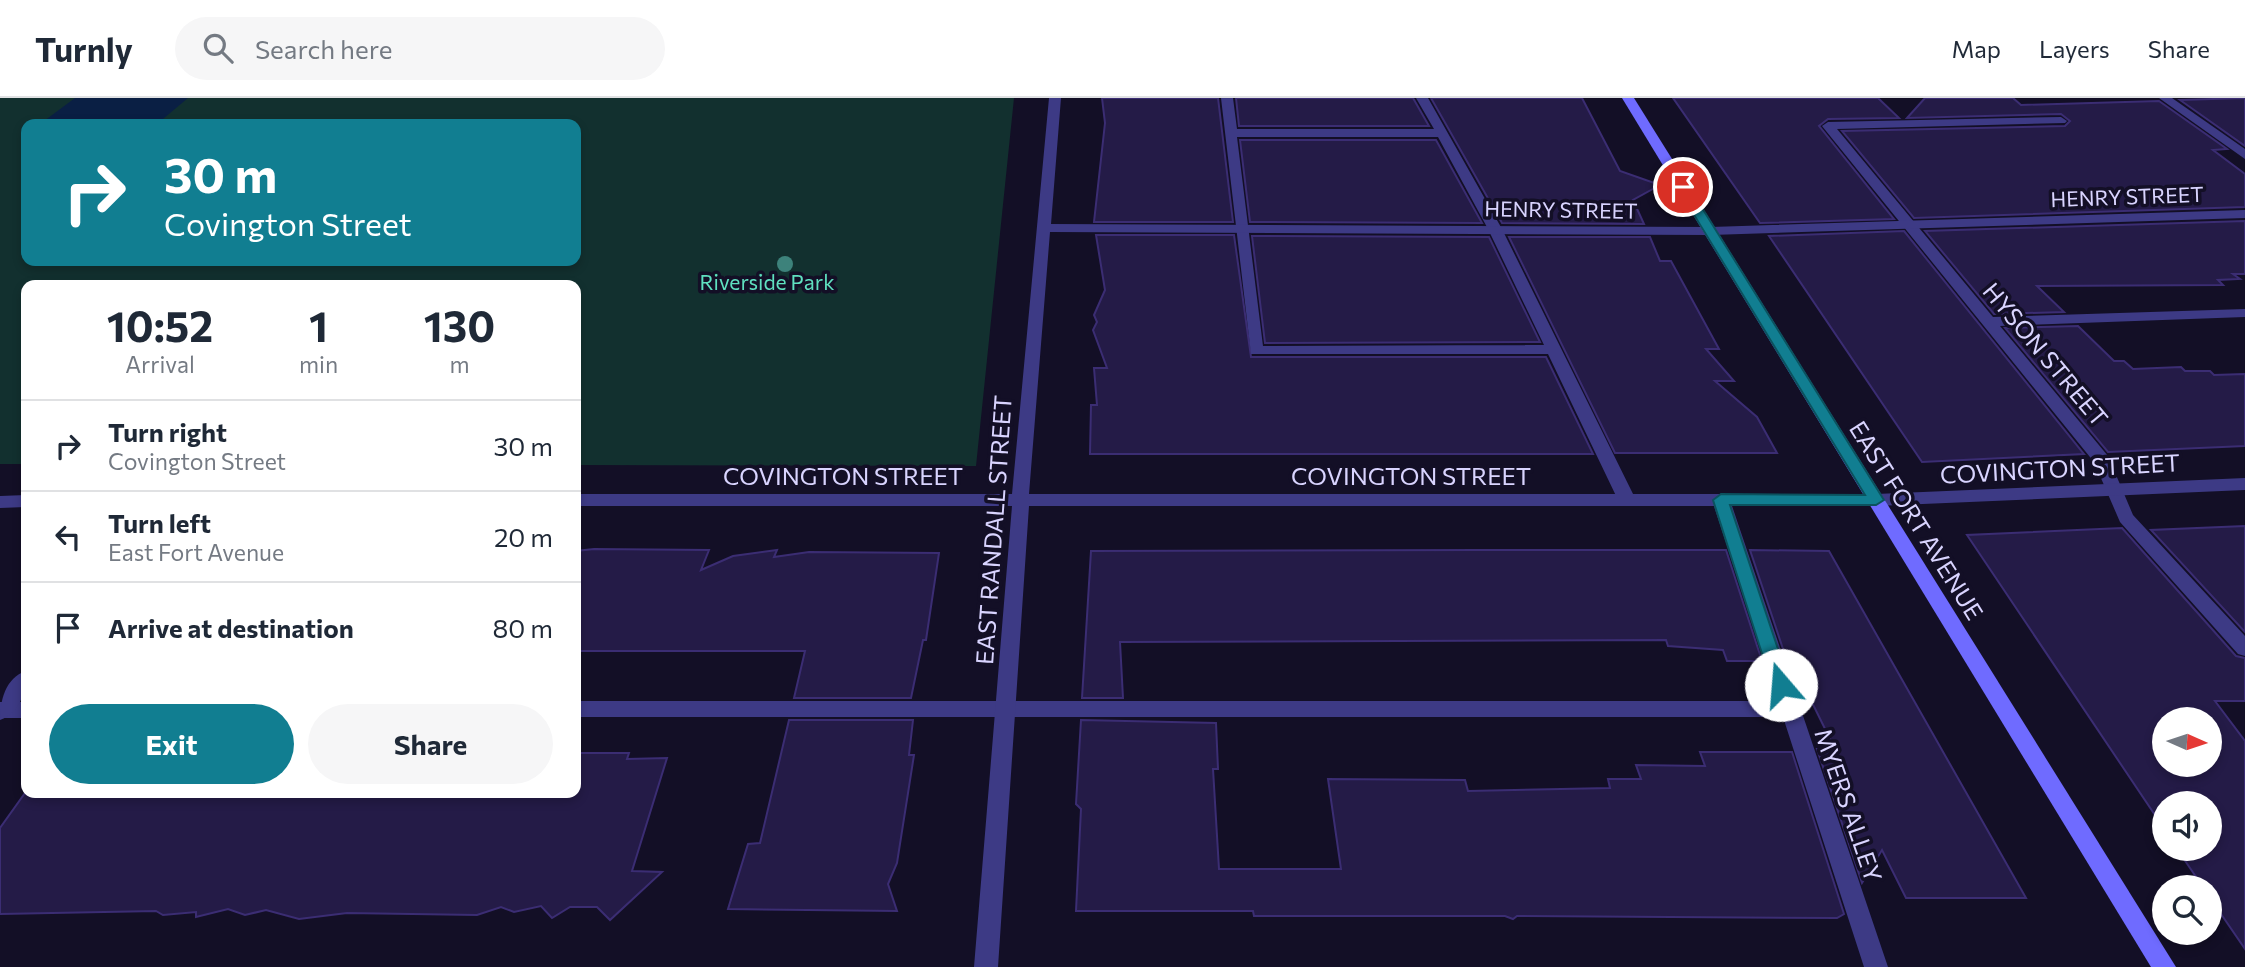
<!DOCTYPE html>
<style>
:root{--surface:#fff;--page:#f6f6f7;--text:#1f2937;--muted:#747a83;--line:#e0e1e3;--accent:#117e91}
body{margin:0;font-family:Commissioner,sans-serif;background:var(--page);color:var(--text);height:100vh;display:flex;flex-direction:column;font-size:26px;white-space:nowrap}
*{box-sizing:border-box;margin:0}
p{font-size:23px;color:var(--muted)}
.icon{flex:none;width:38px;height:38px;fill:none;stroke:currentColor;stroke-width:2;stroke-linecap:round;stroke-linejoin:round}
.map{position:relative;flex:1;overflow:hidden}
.side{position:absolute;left:21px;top:182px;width:560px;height:518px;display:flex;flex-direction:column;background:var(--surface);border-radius:14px;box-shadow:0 4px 10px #0003}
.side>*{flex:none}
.hud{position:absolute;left:21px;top:21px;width:560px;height:147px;border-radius:14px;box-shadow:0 4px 10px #0003;background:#117e91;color:#fff;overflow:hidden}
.needle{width:46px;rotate:93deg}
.fabs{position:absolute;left:2152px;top:609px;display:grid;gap:14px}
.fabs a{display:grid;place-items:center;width:70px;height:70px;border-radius:50%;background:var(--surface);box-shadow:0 4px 10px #0003;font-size:35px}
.pin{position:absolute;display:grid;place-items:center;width:60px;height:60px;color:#fff;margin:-30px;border:4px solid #fff;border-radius:50%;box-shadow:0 2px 7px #0007}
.me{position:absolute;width:77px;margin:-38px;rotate:342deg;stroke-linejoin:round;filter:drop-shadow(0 0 5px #0008)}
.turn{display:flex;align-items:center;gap:24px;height:147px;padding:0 28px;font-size:32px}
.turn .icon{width:91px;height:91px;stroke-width:2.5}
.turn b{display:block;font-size:49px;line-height:60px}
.eta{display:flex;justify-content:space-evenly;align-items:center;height:119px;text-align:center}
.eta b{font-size:42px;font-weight:700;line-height:49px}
.cta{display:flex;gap:14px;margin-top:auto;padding:14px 28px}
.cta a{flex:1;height:80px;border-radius:42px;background:var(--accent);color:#fff;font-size:28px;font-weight:700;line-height:80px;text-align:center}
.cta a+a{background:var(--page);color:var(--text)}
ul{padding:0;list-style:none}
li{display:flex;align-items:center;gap:21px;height:91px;padding:0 28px;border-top:2px solid var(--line)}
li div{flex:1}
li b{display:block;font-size:26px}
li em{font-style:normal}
header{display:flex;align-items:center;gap:42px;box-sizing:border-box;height:98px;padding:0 35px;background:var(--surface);border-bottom:2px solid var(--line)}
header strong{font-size:33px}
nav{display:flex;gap:38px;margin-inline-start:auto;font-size:24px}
.search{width:490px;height:63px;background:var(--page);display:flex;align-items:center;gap:18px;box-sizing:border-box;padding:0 24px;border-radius:38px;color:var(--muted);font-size:26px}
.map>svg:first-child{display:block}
</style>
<header>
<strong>Turnly</strong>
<div class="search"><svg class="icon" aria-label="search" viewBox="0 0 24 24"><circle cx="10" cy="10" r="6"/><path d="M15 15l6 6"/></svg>Search here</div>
<nav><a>Map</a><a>Layers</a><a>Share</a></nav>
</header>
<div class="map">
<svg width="2245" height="869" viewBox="0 0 2245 869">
<rect width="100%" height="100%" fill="#130f26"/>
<path fill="#12302f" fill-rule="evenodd" d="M0,0H1014L976,368L576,367V187H26V366H0ZM26,26H576V163H26Z"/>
<polygon fill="#0a1f44" points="75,0 188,0 157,26 40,26"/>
<g fill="#241b47" stroke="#3b2d73" stroke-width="2" fill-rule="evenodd">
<polygon points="1102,0 1218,0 1233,124 1094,124 1105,25"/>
<polygon points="1236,0 1413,0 1429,28 1239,28"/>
<polygon points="1431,0 1582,0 1620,73 1660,87 1633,102 1644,126 1502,125"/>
<polygon points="1673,0 1878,0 1899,20 1828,21 1819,28 1894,121 1760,125"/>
<polygon points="1925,0 2013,0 2021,7 2159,3 2227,51 2213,52 2245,76 2245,109 1914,120 1842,33 2065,28 2070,23 2061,16 1907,20"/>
<polygon points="2245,0 2245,48 2180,2"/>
<polygon points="1240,42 1436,42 1482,125 1250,124"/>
<polygon points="2245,123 2245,176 2233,176 2240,181 2218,182 2223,187 2037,188 2064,214 1994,216 1925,133"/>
<polygon points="1904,133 2084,356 1922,364 1769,138"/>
<polygon points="1096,137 1234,137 1251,259 1546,259 1593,356 1090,356 1091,307 1097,307 1094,270 1107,270 1093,232 1097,224 1094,217 1105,192"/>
<polygon points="1252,138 1489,139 1540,244 1265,245"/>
<polygon points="1509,139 1650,139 1660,163 1671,163 1719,251 1706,251 1734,283 1715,283 1757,319 1777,355 1615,355"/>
<polygon points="2078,228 2114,263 2124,263 2133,271 2181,269 2185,273 2210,273 2214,277 2245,276 2245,348 2108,354 2005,230"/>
<polygon points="2245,428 2245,534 2151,432"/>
<path d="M2122,430L2236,558L2245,560V603H2215L2245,643V851L2210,800V789H2203L2177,751H2210V705H2165V732L1967,437ZM2165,621H2210V667H2165Z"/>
<polygon points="594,451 709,452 701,472 733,458 777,452 774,459 809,454 939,455 926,542 923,542 911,600 794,600 805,553 576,553 576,453"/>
<polygon points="1480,452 1726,452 1762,563 1727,563 1723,552 1668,548 1666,542 1120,544 1123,600 1082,600 1091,453"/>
<polygon points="1750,452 1829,453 2026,800 1906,800 1882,752 1862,785 1817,651 1835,651 1791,562 1787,563"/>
<polygon points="789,622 913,622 909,657 914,657 897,765 888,786 897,813 728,811 748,746 760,745"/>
<polygon points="1081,622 1216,625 1218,671 1213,671 1219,771 1341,771 1328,681 1465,682 1468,693 1610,690 1608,681 1641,681 1636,667 1705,668 1700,654 1792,654 1844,816 1837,820 1517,818 1513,821 1505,818 1254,818 1253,813 1076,813 1081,711 1076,706"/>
<polygon points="576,655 629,655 627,661 667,660 632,773 662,774 610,822 597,809 570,809 552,820 541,808 514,814 501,809 477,817 347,815 299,821 266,812 245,817 228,811 196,819 196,814 163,817 156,813 0,816 0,730 25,695 576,695"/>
</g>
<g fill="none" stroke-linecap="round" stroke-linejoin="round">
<g fill="#3d3a85" fill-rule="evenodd">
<path d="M1221,0H1233L1237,31H1434L1416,0H1428L1502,131L1636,402L1633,406H1621L1618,402L1548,256H1251ZM1237,39H1438L1488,131L1544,247L1263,248Z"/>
<polygon points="2061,19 2067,23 2065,25 1837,31 1993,219 2245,211 2245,219 2000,228 2108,358 2133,417 2245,538 2245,558 2238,556 2120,424 2094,364 1822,28 1828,24"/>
<polygon points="1721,396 1730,402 1888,869 1864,869 1783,619 576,619 576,603 1778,603 1712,402"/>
<rect x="0" y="604" width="26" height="16"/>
</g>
<g fill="#3d3a85" fill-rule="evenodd">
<polygon points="1049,0 1061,0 1051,126 1711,129 2245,112 2245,120 1711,137 1050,134 1029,396 1876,396 2245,380 2245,392 1876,408 1029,408 998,869 974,869 1012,408 576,408 576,396 1012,396"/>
<polygon points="2159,0 2172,0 2245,51 2245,61"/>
<polygon points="26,397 26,409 0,410 0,398"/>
<path d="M26,573C27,592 20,615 0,622C0,603 5,580 26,573Z"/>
</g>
<polygon fill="#6f6bff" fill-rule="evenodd" points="1622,0 1634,0 2176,869 2151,869"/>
</g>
<circle fill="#3d827b" cx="785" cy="166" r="8"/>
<polygon fill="#117e91" stroke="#0b525e" stroke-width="2" points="1683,85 1689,89 1884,402 1876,407 1730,407 1790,587 1781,594 1772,587 1713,402 1721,396 1865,397 1677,89"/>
<g text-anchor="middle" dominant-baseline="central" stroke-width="7" stroke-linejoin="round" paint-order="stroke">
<g font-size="21" fill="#d9d4ff" stroke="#130f26">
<text transform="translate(2127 98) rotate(-2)">HENRY STREET</text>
<text transform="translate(1561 111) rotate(1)">HENRY STREET</text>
</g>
<g font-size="21" fill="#5fe0c0" stroke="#130f26">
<text x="767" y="183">Riverside Park</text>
</g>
<g font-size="24" fill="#d9d4ff" stroke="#130f26">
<text transform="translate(2046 256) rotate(50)">HYSON STREET</text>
<text transform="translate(2060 370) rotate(-3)">COVINGTON STREET</text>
<text x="843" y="377">COVINGTON STREET</text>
<text x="1411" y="377">COVINGTON STREET</text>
<text transform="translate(1917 422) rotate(58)">EAST FORT AVENUE</text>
<text transform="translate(993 432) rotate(-86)">EAST RANDALL STREET</text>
<text transform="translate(1849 707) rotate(71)">MYERS ALLEY</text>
</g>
</g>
</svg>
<div class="fabs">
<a><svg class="needle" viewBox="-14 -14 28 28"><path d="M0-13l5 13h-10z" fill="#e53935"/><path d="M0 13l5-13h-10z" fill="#747a83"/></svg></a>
<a><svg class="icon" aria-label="sound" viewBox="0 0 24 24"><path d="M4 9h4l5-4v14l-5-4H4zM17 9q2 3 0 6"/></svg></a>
<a><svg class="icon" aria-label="search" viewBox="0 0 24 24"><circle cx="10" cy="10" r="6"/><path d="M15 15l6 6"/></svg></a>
</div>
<div class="pin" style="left:1683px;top:89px;background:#d93025"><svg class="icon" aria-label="arrive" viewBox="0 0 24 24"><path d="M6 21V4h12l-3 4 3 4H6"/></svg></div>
<svg class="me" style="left:1781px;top:587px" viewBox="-20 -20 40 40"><circle r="19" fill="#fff"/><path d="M0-13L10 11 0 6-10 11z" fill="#117e91"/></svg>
<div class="hud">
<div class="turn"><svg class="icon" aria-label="right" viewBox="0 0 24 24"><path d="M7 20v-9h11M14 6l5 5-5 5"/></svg><div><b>30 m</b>Covington Street</div></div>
</div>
<section class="side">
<div class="eta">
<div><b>10:52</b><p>Arrival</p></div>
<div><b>1</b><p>min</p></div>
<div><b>130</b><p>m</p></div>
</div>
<ul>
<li><svg class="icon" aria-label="right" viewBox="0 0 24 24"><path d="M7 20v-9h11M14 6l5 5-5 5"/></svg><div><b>Turn right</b><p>Covington Street</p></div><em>30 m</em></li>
<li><svg class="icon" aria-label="left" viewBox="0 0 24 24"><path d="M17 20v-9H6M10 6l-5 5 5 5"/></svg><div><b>Turn left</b><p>East Fort Avenue</p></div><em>20 m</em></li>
<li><svg class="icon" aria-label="arrive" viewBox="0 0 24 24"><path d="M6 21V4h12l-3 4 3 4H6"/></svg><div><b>Arrive at destination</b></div><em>80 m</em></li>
</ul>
<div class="cta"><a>Exit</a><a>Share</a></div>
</section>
</div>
